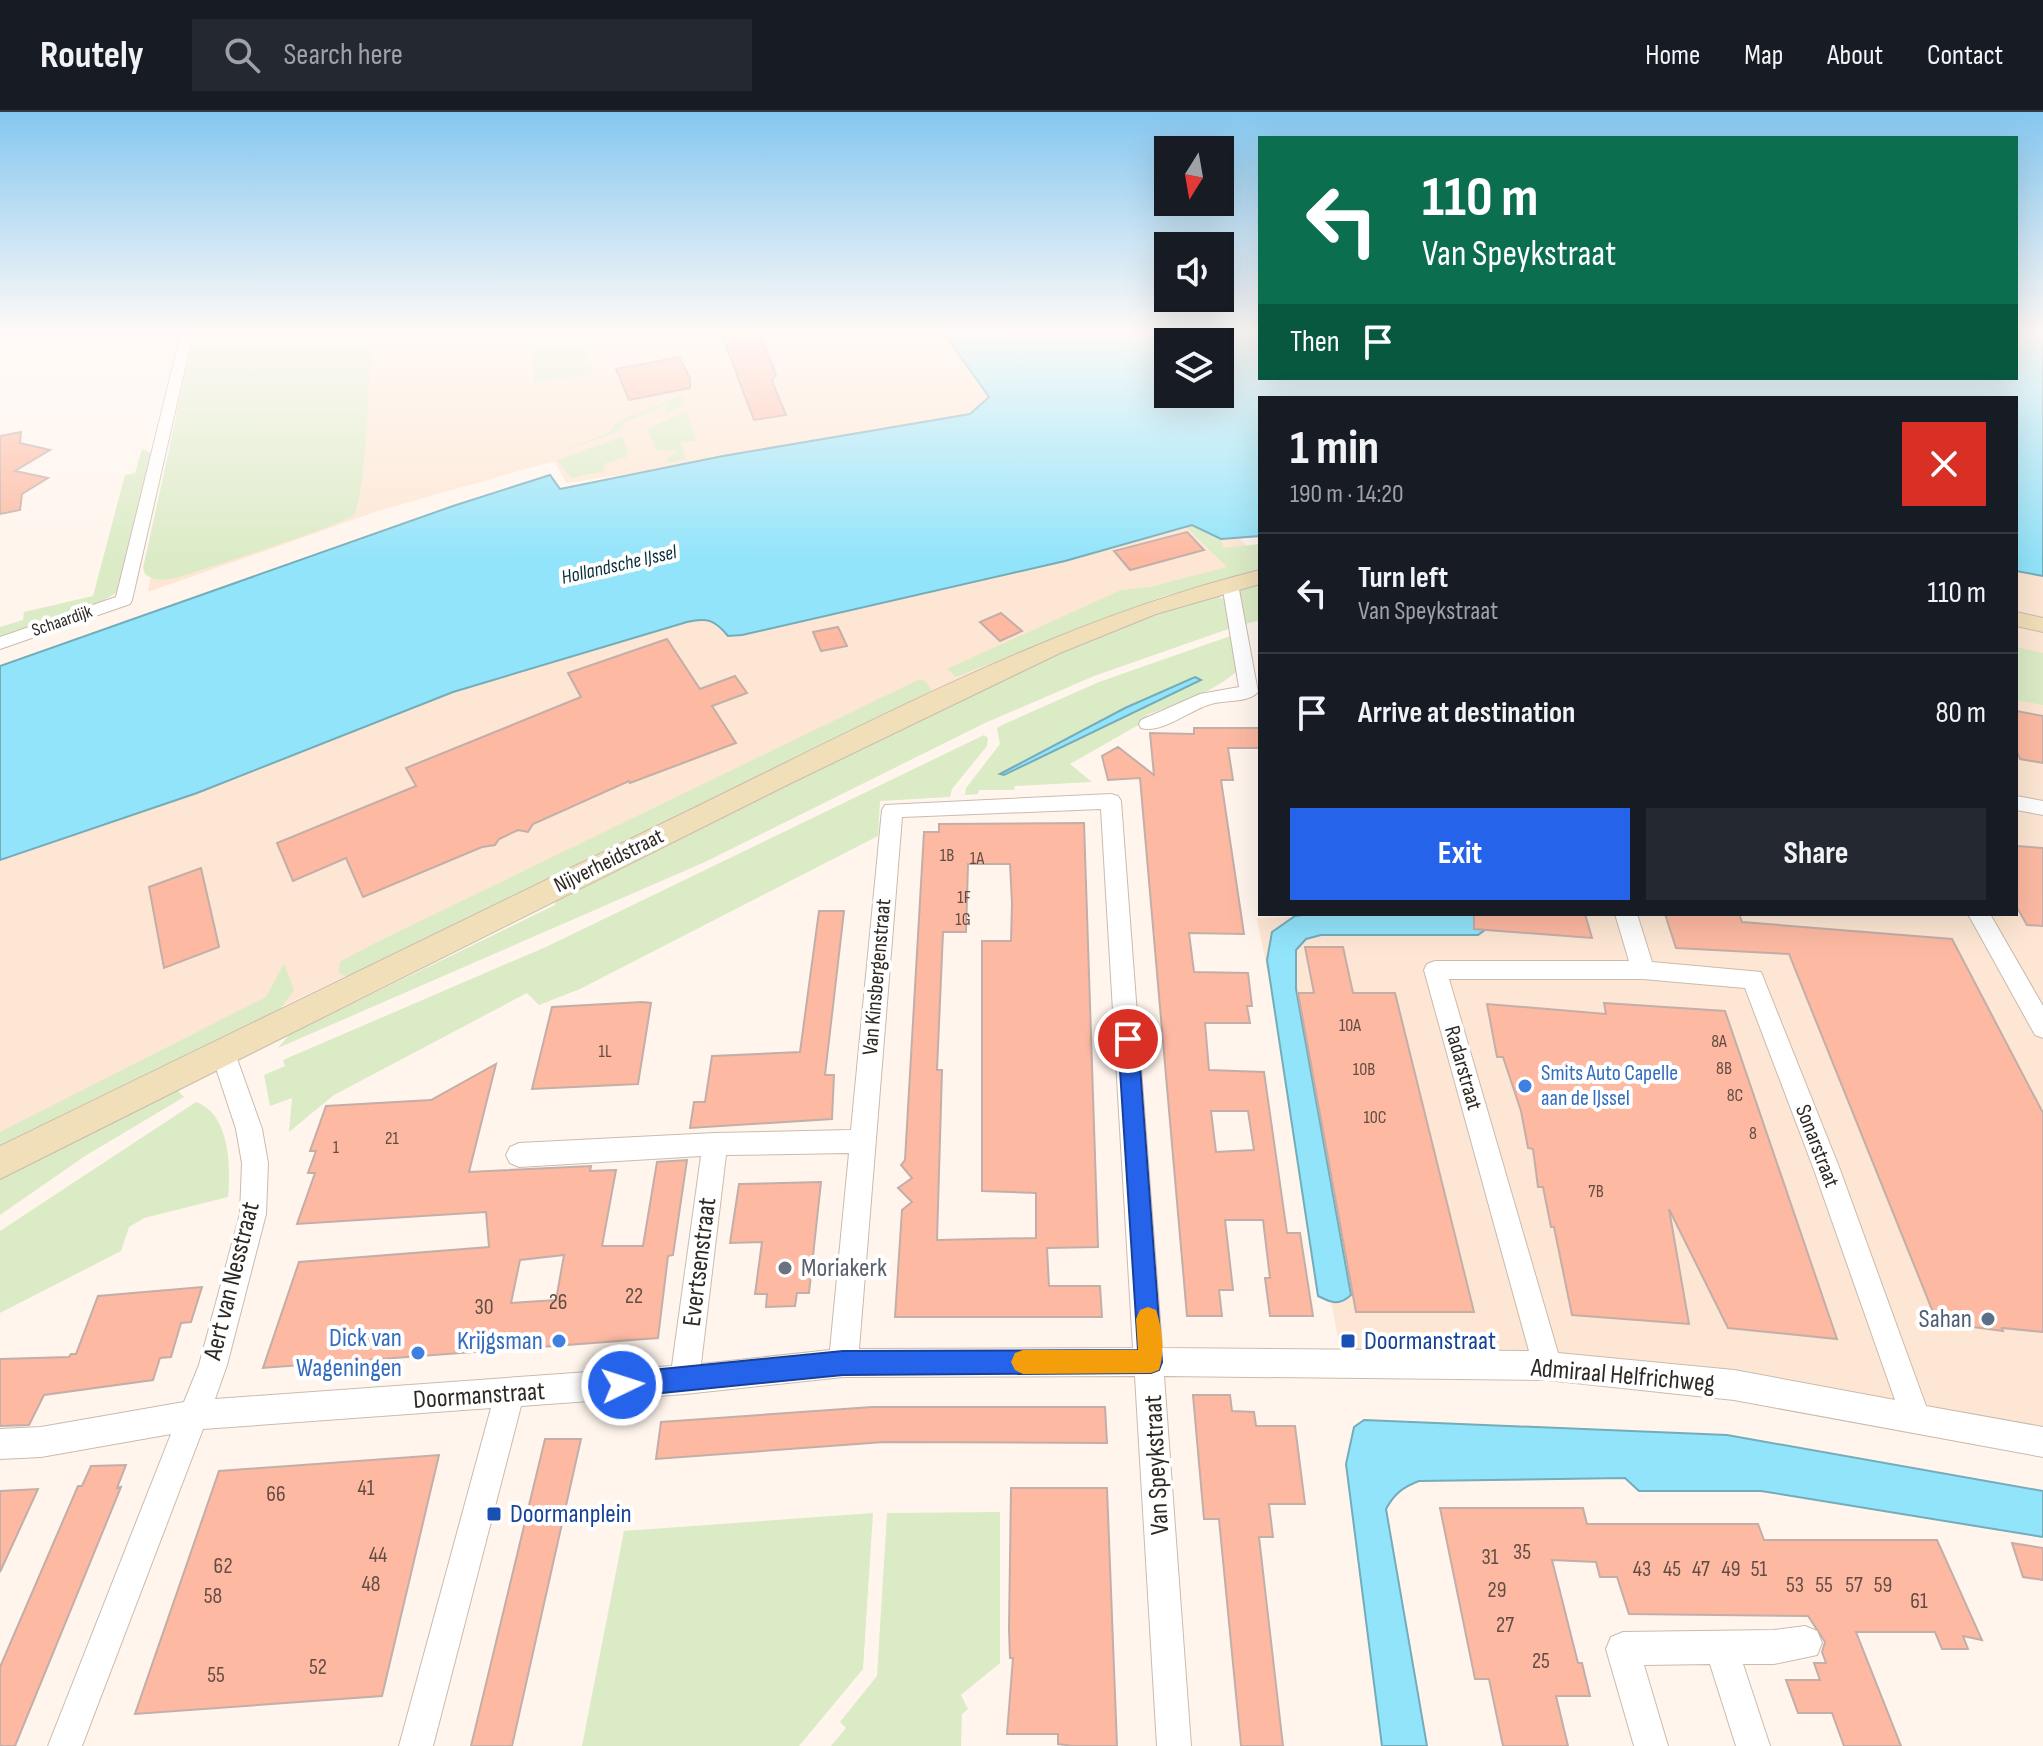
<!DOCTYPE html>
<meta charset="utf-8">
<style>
:root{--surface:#171b24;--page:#242831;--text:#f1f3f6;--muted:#9ea1a6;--line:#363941;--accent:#2563eb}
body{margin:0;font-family:"Sofia Sans Condensed",sans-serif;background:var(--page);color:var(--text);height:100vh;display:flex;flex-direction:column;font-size:30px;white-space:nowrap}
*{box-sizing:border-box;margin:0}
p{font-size:26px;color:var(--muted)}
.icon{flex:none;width:44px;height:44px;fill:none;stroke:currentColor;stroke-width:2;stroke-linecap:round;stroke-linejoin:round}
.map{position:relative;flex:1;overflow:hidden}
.sheet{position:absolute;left:1258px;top:284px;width:760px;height:520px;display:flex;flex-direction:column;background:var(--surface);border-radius:0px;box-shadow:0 8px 32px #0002}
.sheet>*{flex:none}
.top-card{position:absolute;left:1258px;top:24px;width:760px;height:244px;border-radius:0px;box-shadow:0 8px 32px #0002;background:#0b6e4f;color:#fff;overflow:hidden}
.needle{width:52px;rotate:191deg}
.controls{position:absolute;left:1154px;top:24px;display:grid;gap:16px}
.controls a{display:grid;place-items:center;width:80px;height:80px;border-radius:0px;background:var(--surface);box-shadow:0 8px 32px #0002;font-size:40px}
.pin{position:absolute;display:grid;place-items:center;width:68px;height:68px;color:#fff;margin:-34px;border:4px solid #fff;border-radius:50%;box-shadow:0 2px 8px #0007}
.me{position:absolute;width:88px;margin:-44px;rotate:86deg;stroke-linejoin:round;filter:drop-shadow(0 0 6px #0008)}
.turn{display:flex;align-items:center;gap:28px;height:168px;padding:0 32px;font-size:36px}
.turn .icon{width:104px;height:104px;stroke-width:2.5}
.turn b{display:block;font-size:56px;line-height:68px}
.then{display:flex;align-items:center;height:76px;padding:0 32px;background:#0003;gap:16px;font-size:30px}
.round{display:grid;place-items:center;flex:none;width:84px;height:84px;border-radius:0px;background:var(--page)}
.overview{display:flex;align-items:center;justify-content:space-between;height:136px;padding:0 32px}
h1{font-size:48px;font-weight:700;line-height:60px}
.cta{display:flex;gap:16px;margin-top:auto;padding:16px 32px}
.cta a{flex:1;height:92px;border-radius:0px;background:var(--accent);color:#fff;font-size:32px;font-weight:700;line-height:92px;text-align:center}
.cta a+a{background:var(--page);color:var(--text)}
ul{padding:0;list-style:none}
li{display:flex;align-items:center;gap:24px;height:120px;padding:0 32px;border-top:2px solid var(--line)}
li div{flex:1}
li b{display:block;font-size:30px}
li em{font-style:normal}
header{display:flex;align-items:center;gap:48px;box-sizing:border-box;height:112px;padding:0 40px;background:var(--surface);border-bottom:2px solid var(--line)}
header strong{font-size:38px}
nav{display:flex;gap:44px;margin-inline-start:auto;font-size:28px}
.search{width:560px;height:72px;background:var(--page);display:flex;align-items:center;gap:20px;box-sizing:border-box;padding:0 28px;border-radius:0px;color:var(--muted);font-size:30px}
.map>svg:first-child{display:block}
</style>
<header>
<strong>Routely</strong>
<div class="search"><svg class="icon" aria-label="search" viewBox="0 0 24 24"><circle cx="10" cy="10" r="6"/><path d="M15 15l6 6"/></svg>Search here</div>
<nav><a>Home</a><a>Map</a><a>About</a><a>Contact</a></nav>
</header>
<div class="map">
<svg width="2043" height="1634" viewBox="0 0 2043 1634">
<rect width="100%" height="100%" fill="#fff5ed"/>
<g fill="#fde6d3">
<polygon points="189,221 966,221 1002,288 978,309 566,371 555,350 547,351 378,399 148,480"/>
<polygon points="1206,395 1260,446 1260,461 1138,483 0,1030 0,723 587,523"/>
<polygon points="2016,422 2043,424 2043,1331 1703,1271 1343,1252 1257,806 1397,802 2016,802"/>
</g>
<g fill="#dbebc6" fill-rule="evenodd">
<path d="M195,221H371C370,249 367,387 353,403C343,414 205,456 180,465C168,468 155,470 145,462L143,456Z"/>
<polygon points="547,221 573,221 583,232 594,262 535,271 530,233 548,230"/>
<polygon points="681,283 684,294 666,302 667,293 624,311 619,319 552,343 610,320 617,310"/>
<polygon points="687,299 696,329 681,331 686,347 669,351 667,346 679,339 656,338 647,317"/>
<polygon points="622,325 628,341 625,342 627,345 603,352 605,359 571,366 557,348"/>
<polygon points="142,337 151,341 116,481 99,491 0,526 0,515 23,508 24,500 93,484 125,363 135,361"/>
<polygon points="1193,413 1221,427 1223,436 1260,432 1260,458 1164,484 956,565 947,557 1121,478 1150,475 1227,455 1186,415"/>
<polygon points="1260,471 1260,508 1242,513 1238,479"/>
<polygon points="1214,483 1227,488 1234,515 1094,564 985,611 705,750 278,936 290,922 555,793 555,784 951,592 1118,515"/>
<path d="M1236,522L1238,558C1214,581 1177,591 1147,603L1149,607L1070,652L1092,670L1015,674L1014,678H979L978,682L965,683L966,676L1000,632L997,616L1002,613L1099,570ZM1195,565L1201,568L1004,663L1000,662L1125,596Z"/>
<polygon points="2016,535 2043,541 2043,593 2016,588"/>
<polygon points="920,567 926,570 937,586 352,867 339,861 340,850 371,833"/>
<polygon points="984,623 988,626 987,634 952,677 950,685 880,689 878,724 580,877 539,893 527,881 334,983 289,1020 292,986 270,994 264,963 285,954 283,948 548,834"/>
<polygon points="284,852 294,878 275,904 0,1040 0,1020 266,885"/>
<polygon points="176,977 184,985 85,1044 0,1103 0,1062"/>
<path d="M196,990C230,1002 231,1055 228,1085L144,1106L129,1115L121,1139L0,1201V1119Z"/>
<polygon points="1000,1400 1000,1551 961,1583 968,1597 962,1602 961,1634 831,1634 846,1616 840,1610 877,1564 887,1401"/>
<polygon points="873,1401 863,1557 799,1634 582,1634 624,1419"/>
</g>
<g fill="#92e4fb" stroke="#74acba" stroke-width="2" fill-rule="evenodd">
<path d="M944,221H1260V266H2016V221H2043V464L2016,459V286H1260V424L1221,427L1192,413L1065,449L742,523L728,524C715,508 707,505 687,510L453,580L197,681L0,748V554L453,394L550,363L560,377L565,376L723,344L970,302L989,285ZM1168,230H1220V282H1168Z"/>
<polygon points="1195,565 1201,568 1004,663 1000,662 1125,596"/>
<path d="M1308,802H1492L1486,817L1478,823H1321L1306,827L1296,838V877L1351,1183C1339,1194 1332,1191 1318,1184L1267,848L1272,820L1295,804Z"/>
<path d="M1364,1308L1727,1323L2043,1379V1425L1761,1379H1639L1625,1366L1419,1369C1403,1375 1394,1382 1386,1397L1427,1634H1382L1346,1352L1354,1315Z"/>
</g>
<g fill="#fdb9a2" stroke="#c3aea8" stroke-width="2" fill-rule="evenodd">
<polygon points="721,221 759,221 776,262 772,269 786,303 754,308"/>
<polygon points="679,245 690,266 690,276 629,288 616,257"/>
<polygon points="21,320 20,331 50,338 15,359 48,366 22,382 20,398 0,402 0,324"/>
<polygon points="1187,420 1204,438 1130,458 1114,439"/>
<polygon points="1001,501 1022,519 1000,529 980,510"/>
<polygon points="838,515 847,534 821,539 813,520"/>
<polygon points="667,527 700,577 735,564 747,581 712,594 736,631 630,671 629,669 533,712 528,720 518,718 499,727 495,733 482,735 363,785 346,746 293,769 277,731 416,674 406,656 581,585 568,561"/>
<polygon points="2016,599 2043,604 2043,651 2020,647 2016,638"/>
<path d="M1194,616H1260V636H1228L1233,668H1221L1244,822L1189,821L1194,860L1248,861L1252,894H1247L1250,911H1205L1209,958L1264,960L1287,1121H1300L1313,1204H1270L1265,1166H1270L1263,1108H1225L1233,1178H1219L1222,1204H1187L1140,666L1108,668L1102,644L1118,635L1154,663L1150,621L1194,622ZM1211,999H1248L1254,1038L1216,1040Z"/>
<path d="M1084,711L1098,1135L1047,1136L1049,1174H1100L1102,1205H895L902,1098L912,1090L898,1076L912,1066L901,1053L905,1048L924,720H939V712ZM968,752H1010L1012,791L1011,829H982V1079L1036,1081V1126L937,1128L942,958H937L943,820H966Z"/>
<polygon points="2016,734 2043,736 2043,814 2027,813 2016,794"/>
<polygon points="201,756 219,835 164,856 149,775"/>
<polygon points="819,799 844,799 825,963 834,963 832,1007 690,1016 694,990 705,990 712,944 800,940"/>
<polygon points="1474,802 1585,802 1592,826 1474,817"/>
<polygon points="1665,802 1739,802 1742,810 1952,827 2043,1001 2043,1220 2002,1216 2003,1219 1937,1210 1789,842 1676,836"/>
<polygon points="1305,835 1343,835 1353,881 1395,881 1474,1200 1356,1200 1298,881 1314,881"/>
<polygon points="642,890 651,891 638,972 532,977 552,895"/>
<polygon points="1604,891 1725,899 1837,1227 1728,1216 1669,1097 1689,1212 1572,1203 1554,1115 1551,1115 1543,1075 1538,1075 1533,1037 1528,1036 1521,999 1503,945 1497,945 1487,892 1606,902"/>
<path d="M496,952L469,1060L591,1054L590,1059L616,1058L602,1134H643L657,1050L687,1048L673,1143L668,1144L658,1226L263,1256L299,1150L489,1135L486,1100L297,1112L315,1061H308L316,1039H310L326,994L431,988ZM564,1143L556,1188L511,1191L520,1148Z"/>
<polygon points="821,1070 809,1181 797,1181 795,1194 766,1195 767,1182 755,1182 762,1130 730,1131 739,1072"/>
<polygon points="202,1175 191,1210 181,1211 171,1245 160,1246 153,1268 44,1283 29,1313 0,1314 0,1247 69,1245 71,1242 76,1242 98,1184"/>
<polygon points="1193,1283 1230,1283 1232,1299 1254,1300 1256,1314 1295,1314 1305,1392 1269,1392 1273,1425 1259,1425 1283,1634 1241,1634 1219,1407 1204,1407"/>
<polygon points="872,1295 1105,1295 1107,1331 884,1330 656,1347 661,1310"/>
<polygon points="545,1327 581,1327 512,1634 471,1634"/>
<polygon points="439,1343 382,1584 135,1602 219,1359"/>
<polygon points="126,1353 117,1376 121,1375 15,1634 0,1634 0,1555 78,1374 82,1374 91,1354"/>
<polygon points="1011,1376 1107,1376 1117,1634 1073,1634 1058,1632 1058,1622 1007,1622 1013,1546 1010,1546 1009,1517"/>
<polygon points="38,1377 0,1460 0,1379"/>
<polygon points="1440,1396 1583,1396 1587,1412 1758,1412 1764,1428 1937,1428 1982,1528 1963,1524 1968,1537 1942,1537 1935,1520 1856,1520 1901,1634 1844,1634 1832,1601 1798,1601 1786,1568 1820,1568 1814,1551 1826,1551 1822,1540 1825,1530 1808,1504 1629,1502 1617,1465 1600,1465 1596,1450 1552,1448 1578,1551 1582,1551 1590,1584 1556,1584 1568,1634 1503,1634 1489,1567 1475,1567"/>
<polygon points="2012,1431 2043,1436 2043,1468 2023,1465"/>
</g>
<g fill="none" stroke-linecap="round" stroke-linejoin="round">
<g stroke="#cabbad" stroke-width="2">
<g id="street">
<polygon points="181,221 193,221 132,488 130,492 0,537 0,525 116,485"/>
<path d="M1230,467L1238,472L1258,580C1247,592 1224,587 1208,593C1189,599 1161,622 1141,616L1139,612L1141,608L1200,582L1239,575L1222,472Z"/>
<path d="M1111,682L1118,684L1121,689L1162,1236L1529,1239L1424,858L1427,852L1435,849H1629L1615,802H1637L1652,850L1761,860L1839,1055L1926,1294L2043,1315V1345L1734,1288L1547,1268L1164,1264L1191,1634H1157L1135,1264L843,1265L685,1282L521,1294L433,1634H399L491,1296L203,1317L82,1634H48L171,1322L41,1345L0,1347V1317L41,1315L184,1290L199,1253L240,1102L242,1051L236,1017L211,941L215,934L223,931L231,934L235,941L262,1017L268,1051L266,1102L227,1253L215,1287L672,1254L701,1044L519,1055L510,1051L506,1043L510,1035L519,1031L715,1021L851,1018L882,698L885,693ZM1101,697L1133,1236L859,1237L902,705ZM1449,867H1643L1745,876L1813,1055L1895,1288L1734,1258L1558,1241ZM849,1041L830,1238L701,1252L726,1043Z"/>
<polygon points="2016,684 2043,689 2043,703 2016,698"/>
<polygon points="1968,802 1990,802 2043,894 2043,926 2035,923"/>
<polygon points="1805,1514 1817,1519 1822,1531 1817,1543 1774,1552 1743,1552 1770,1634 1736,1634 1710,1552 1644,1553 1668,1634 1634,1634 1606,1537 1611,1525 1623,1520 1774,1518"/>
</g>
</g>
<g stroke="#cabbad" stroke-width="2">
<g id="secondary">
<path d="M1260,458V472L1156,502L1060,541L787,673L0,1067V1034C232,921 464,808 696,695C878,606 1062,507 1260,458Z"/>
<polygon points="2016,500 2043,506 2043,520 2016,514"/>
</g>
</g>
<use href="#street" fill="#fff" fill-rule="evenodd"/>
<use href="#secondary" fill="#f0dfb8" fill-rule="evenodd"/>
</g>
<linearGradient id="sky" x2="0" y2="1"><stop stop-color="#85c7f0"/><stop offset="0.49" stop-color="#fffaf7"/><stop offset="1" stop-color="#fffaf7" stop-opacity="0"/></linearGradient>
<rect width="2043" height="449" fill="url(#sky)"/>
<polygon fill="#2563eb" stroke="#184099" stroke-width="2" points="1128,919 1135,922 1138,927 1162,1250 1159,1258 1151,1261 843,1263 622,1285 613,1282 610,1273 613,1264 622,1261 843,1239 1138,1238 1118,927 1121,922"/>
<path fill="#f59e0b" d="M1148,1195L1156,1198C1162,1214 1165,1242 1159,1258L1151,1261L1023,1262L1015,1258L1011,1250L1015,1241L1023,1238H1138L1136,1207L1140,1198Z"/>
<g fill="#3f7fe0" stroke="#fff" stroke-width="3">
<circle cx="1525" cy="974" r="8"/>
<circle cx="559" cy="1229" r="8"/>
<circle cx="418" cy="1241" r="8"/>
</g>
<circle fill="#6b7280" stroke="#fff" stroke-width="3" cx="785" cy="1156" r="8"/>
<circle fill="#5c6f8a" stroke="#fff" stroke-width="3" cx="1988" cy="1207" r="8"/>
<g fill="#1a4fb4" stroke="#fff" stroke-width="3">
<rect x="1340" y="1221" width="16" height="16" rx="4"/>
<rect x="486" y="1394" width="16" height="16" rx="4"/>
</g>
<g text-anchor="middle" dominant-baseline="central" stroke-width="8" stroke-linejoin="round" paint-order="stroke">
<g font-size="18" fill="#2f2924" stroke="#fff">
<text transform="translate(62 509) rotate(-19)">Schaardijk</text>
</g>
<g font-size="18" fill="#624d44">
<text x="947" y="743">1B</text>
<text x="977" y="746">1A</text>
<text x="964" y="785">1F</text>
<text x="963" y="807">1G</text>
<text x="1350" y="913">10A</text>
<text x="1719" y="929">8A</text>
<text x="605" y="939">1L</text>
<text x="1724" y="956">8B</text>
<text x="1364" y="957">10B</text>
<text x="1735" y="983">8C</text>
<text x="1375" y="1005">10C</text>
<text x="1753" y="1021">8</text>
<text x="392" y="1026">21</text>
<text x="336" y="1035">1</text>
<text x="1596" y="1079">7B</text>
</g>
<g font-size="20" font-style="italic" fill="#08313b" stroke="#fff">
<text transform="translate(619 453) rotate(-13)">Hollandsche IJssel</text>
</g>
<g font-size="22" fill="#2f2924" stroke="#fff">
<text transform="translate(609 749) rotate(-26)">Nijverheidstraat</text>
<text transform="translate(877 865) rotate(-85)">Van Kinsbergenstraat</text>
<text transform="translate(1463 956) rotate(74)">Radarstraat</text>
<text transform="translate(1817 1034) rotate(69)">Sonarstraat</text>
</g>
<g font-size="22" fill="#366cbe" stroke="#fff" text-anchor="start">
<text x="1541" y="961">Smits Auto Capelle<tspan x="1541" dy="25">aan de IJssel</tspan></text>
</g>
<g font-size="22" fill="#624d44">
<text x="634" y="1184">22</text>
<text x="558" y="1190">26</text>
<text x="484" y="1195">30</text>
<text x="366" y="1376">41</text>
<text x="276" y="1382">66</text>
<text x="1522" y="1440">35</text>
<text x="378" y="1443">44</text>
<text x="1490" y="1445">31</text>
<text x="223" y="1454">62</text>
<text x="1642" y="1457">43</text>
<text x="1672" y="1457">45</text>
<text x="1701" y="1457">47</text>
<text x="1731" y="1457">49</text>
<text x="1759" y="1457">51</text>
<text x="371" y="1472">48</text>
<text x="1795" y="1473">53</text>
<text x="1824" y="1473">55</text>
<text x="1854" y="1473">57</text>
<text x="1883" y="1473">59</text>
<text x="1497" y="1478">29</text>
<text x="213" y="1484">58</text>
<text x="1919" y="1489">61</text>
<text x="1505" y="1513">27</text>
<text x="1541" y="1549">25</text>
<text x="318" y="1555">52</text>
<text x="216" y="1563">55</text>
</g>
<g font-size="26" fill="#2f2924" stroke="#fff">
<text transform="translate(700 1150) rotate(-83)">Evertsenstraat</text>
<text transform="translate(232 1169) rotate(-76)">Aert van Nesstraat</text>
<text transform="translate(1623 1264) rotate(5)">Admiraal Helfrichweg</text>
<text transform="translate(479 1284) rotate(-4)">Doormanstraat</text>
<text transform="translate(1157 1353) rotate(-93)">Van Speykstraat</text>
</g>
<g font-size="26" fill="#5b616d" stroke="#fff" text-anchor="start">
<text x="801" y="1156">Moriakerk</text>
</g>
<g font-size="26" fill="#4e5e75" stroke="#fff" text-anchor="end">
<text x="1972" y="1207">Sahan</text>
</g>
<g font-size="26" fill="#366cbe" stroke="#fff" text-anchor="end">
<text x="402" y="1226">Dick van<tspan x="402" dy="30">Wageningen</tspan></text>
<text x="543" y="1229">Krijgsman</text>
</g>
<g font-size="26" fill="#164399" stroke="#fff" text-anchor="start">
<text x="1364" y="1229">Doormanstraat</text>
<text x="510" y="1402">Doormanplein</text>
</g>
</g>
</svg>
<div class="controls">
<a><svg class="needle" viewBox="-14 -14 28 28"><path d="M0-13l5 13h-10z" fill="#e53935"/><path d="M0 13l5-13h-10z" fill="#9ea1a6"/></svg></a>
<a><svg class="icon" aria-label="sound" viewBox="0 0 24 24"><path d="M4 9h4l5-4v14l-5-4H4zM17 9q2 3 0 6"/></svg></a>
<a><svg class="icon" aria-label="layers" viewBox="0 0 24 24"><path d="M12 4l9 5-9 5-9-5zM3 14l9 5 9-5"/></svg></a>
</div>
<div class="pin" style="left:1128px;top:927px;background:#d93025"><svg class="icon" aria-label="arrive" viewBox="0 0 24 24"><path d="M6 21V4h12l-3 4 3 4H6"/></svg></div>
<svg class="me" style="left:622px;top:1273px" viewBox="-20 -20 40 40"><circle r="17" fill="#2563eb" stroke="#fff" stroke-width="3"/><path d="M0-11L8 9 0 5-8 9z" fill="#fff"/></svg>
<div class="top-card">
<div class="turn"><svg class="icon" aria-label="left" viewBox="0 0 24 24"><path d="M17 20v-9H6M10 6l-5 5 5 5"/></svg><div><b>110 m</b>Van Speykstraat</div></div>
<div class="then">Then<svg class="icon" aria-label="arrive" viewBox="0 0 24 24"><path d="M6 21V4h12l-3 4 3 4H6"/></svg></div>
</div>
<section class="sheet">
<div class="overview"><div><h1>1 min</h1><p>190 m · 14:20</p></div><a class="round" style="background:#d93025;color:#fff"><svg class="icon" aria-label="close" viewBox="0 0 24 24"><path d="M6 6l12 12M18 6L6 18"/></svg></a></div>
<ul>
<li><svg class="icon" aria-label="left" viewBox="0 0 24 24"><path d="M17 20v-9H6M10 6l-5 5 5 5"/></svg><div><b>Turn left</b><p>Van Speykstraat</p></div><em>110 m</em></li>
<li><svg class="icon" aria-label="arrive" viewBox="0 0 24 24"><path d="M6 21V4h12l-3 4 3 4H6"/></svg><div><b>Arrive at destination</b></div><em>80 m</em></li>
</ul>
<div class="cta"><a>Exit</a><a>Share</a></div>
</section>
</div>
